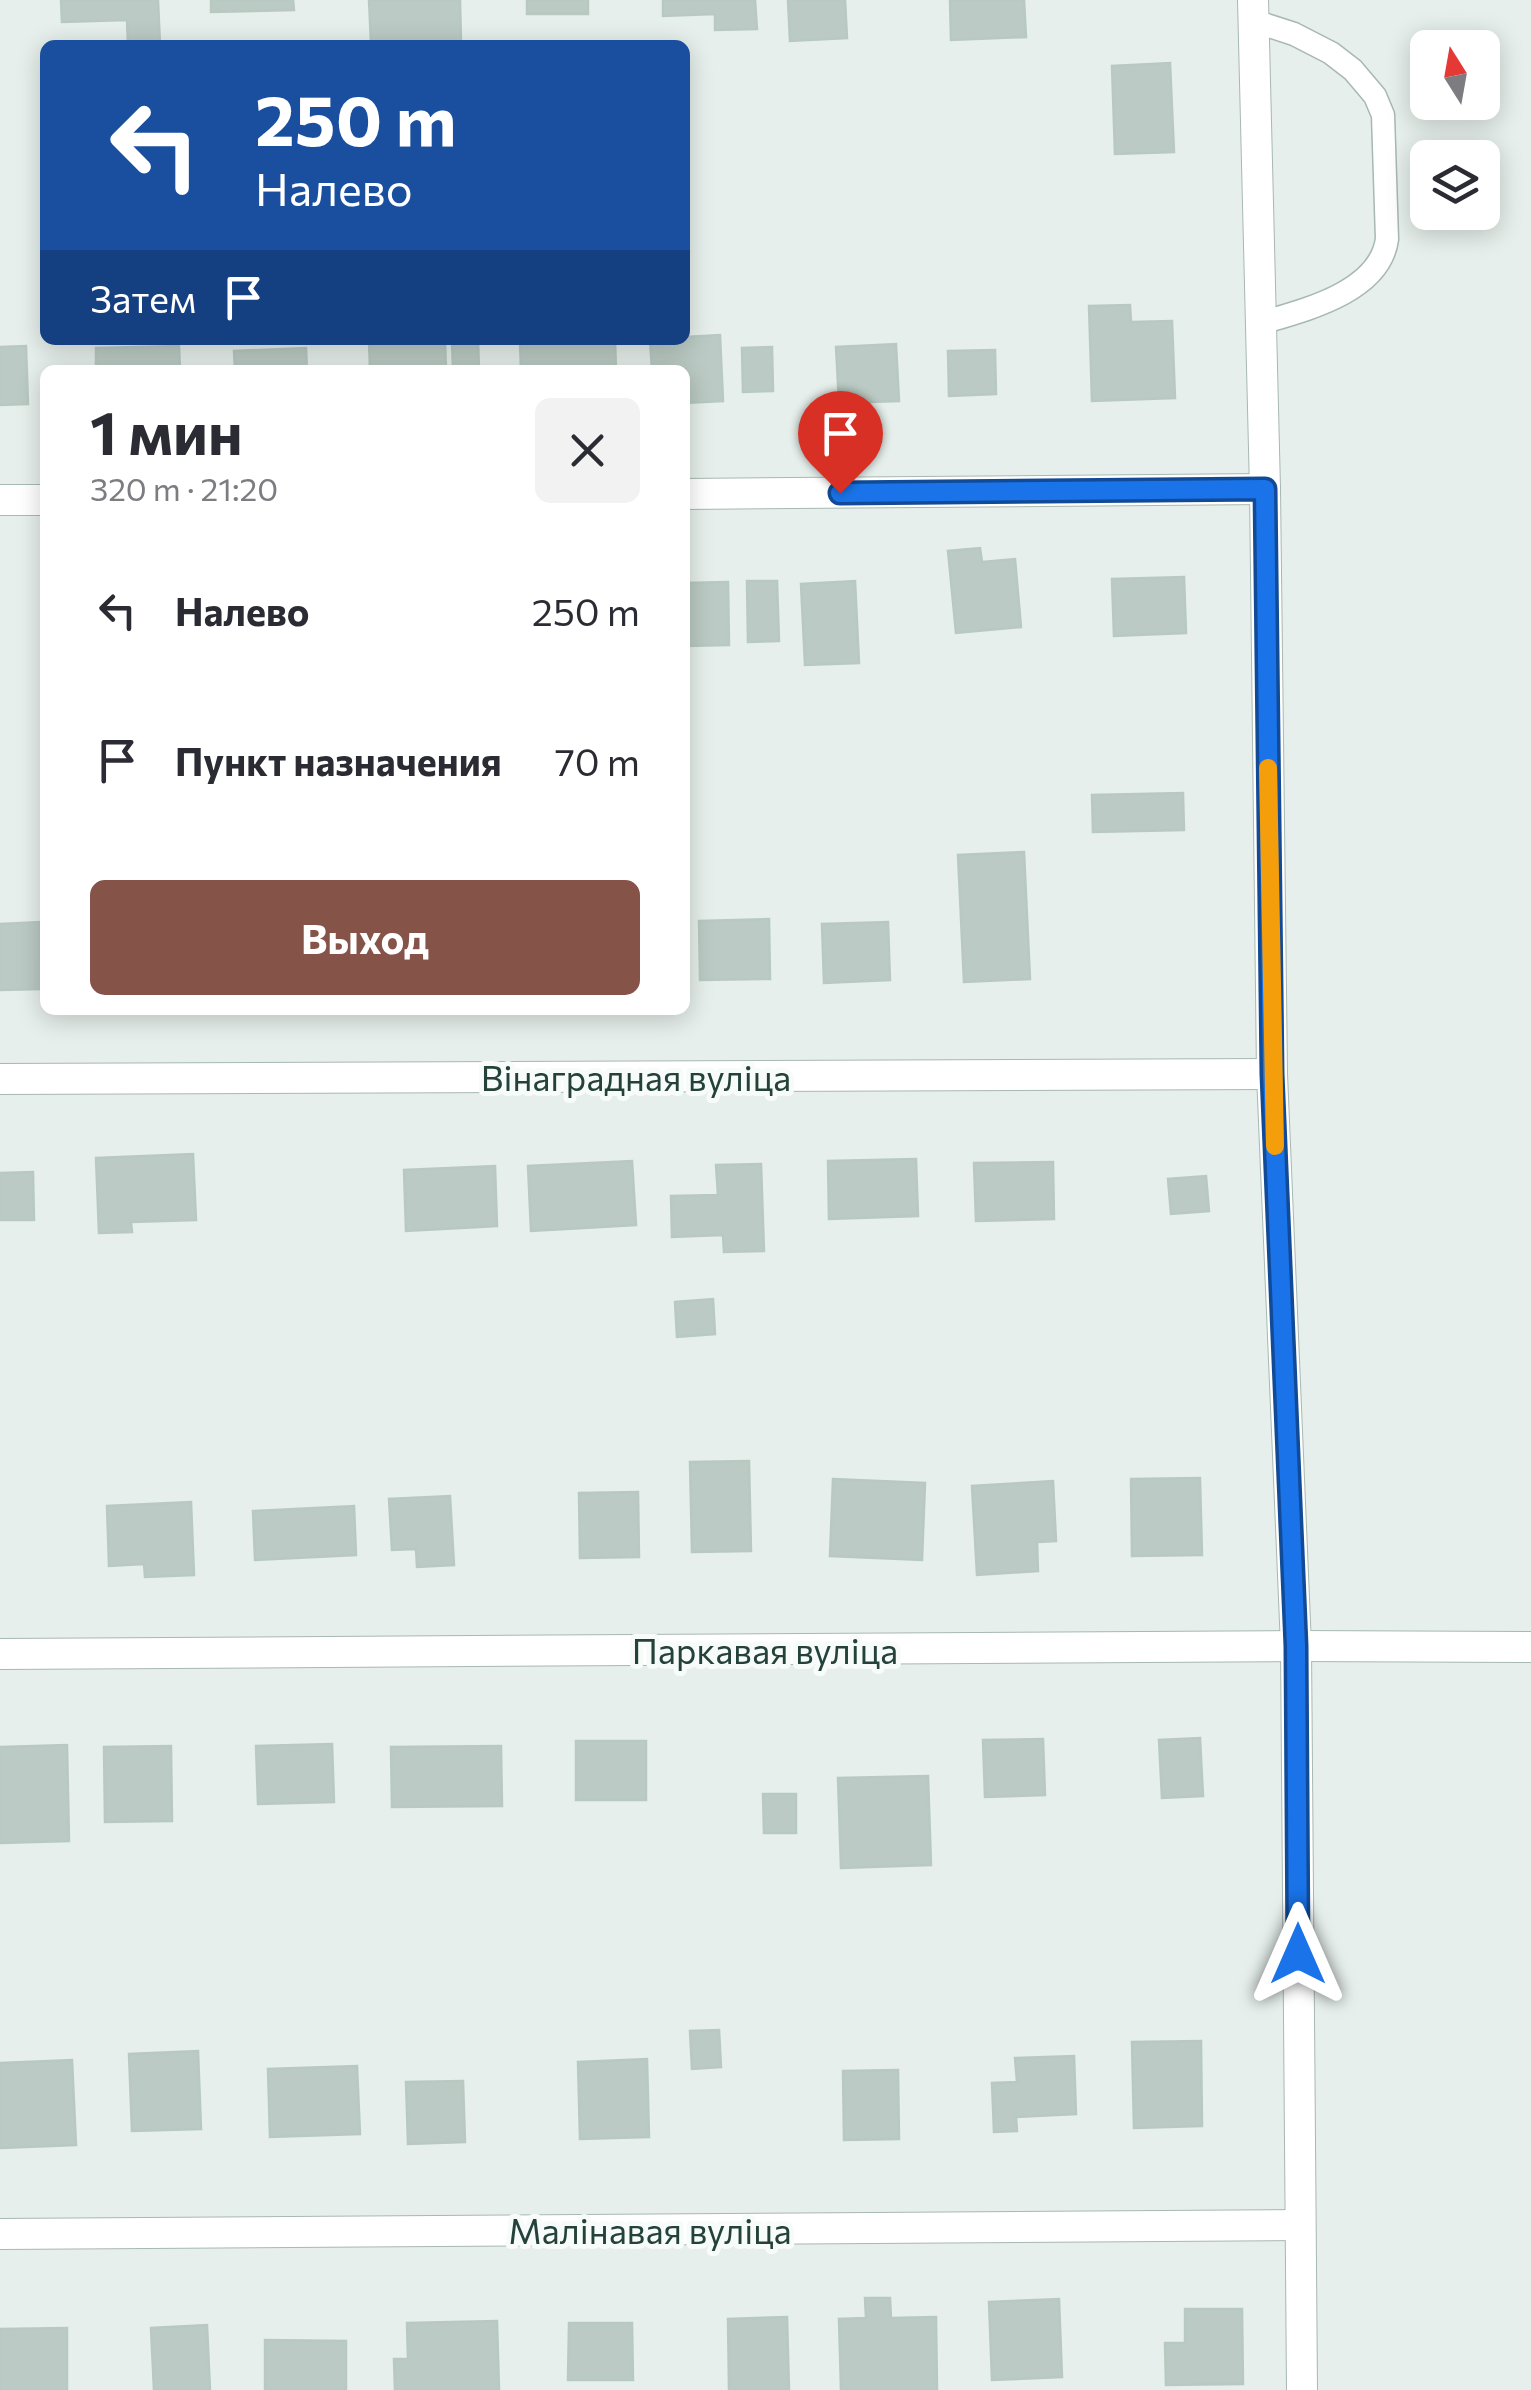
<!DOCTYPE html>
<html lang="ru">
<meta charset="utf-8">
<style>
:root{--surface:#fff;--page:#f2f2f3;--text:#2b2b33;--muted:#7c7c81;--accent:#855347}
body{margin:0;font-family:Commissioner,sans-serif;background:var(--page);color:var(--text);height:100vh;display:flex;flex-direction:column;font-size:38px;white-space:nowrap}
*{box-sizing:border-box;margin:0}
p{font-size:32px;color:var(--muted)}
.icon{flex:none;width:55px;height:55px;fill:none;stroke:currentColor;stroke-width:2;stroke-linecap:round;stroke-linejoin:round}
.map{position:relative;flex:1;overflow:hidden}
.sheet{position:absolute;left:40px;top:365px;width:650px;height:650px;display:flex;flex-direction:column;background:var(--surface);border-radius:15px;box-shadow:0 5px 25px #0003}
.sheet>*{flex:none}
.guide{position:absolute;left:40px;top:40px;width:650px;height:305px;border-radius:15px;box-shadow:0 5px 25px #0003;background:#1a4fa0;color:#fff;overflow:hidden}
.needle{width:65px;rotate:349deg}
.controls{position:absolute;left:1410px;top:30px;display:grid;gap:20px}
.controls a{display:grid;place-items:center;width:90px;height:90px;border-radius:15px;background:var(--surface);box-shadow:0 5px 25px #0003;font-size:50px}
.pin{position:absolute;display:grid;place-items:center;width:85px;height:85px;color:#fff;margin:-102px -42px;border-radius:50% 50% 50% 0;rotate:-45deg;box-shadow:0 0 10px #0007}
.pin .icon{rotate:45deg}
.me{position:absolute;width:110px;margin:-55px;rotate:0deg;stroke-linejoin:round;filter:drop-shadow(0 0 8px #0008)}
.turn{display:flex;align-items:center;gap:35px;height:210px;padding:0 50px;font-size:45px}
.turn .icon{width:130px;height:130px;stroke-width:2.5}
.turn b{display:block;font-size:70px;line-height:85px}
.then{display:flex;align-items:center;height:95px;padding:0 50px;background:#0003;gap:20px;font-size:38px}
.round{display:grid;place-items:center;flex:none;width:105px;height:105px;border-radius:15px;background:var(--page)}
.headline{display:flex;align-items:center;justify-content:space-between;height:170px;padding:0 50px}
h1{font-size:60px;font-weight:700;line-height:75px}
.action{display:flex;gap:20px;margin-top:auto;padding:20px 50px}
.action a{flex:1;height:115px;border-radius:15px;background:var(--accent);color:#fff;font-size:40px;font-weight:700;line-height:115px;text-align:center}
ul{padding:0;list-style:none}
li{display:flex;align-items:center;gap:30px;height:150px;padding:0 50px}
li div{flex:1}
li b{display:block;font-size:38px}
li em{font-style:normal}
.map>svg:first-child{display:block}
</style>
<div class="map">
<svg width="1531" height="2390" viewBox="0 0 1531 2390">
<rect width="100%" height="100%" fill="#e6efeb"/>
<g fill="#bbcac4" stroke="#b8c9c2" stroke-width="2.5">
<polygon points="61,0 158,0 160,45 128,45 127,20 62,22"/>
<polygon points="211,0 293,0 294,10 211,12"/>
<polygon points="369,0 460,0 461,41 371,43"/>
<rect x="527" y="0" width="61" height="14"/>
<polygon points="663,0 755,0 757,29 715,30 715,14 663,16"/>
<polygon points="788,0 845,0 847,38 790,41"/>
<polygon points="950,0 1024,0 1026,37 951,40"/>
<polygon points="1170,63 1174,152 1115,154 1112,66"/>
<polygon points="1130,305 1131,322 1172,321 1175,398 1092,401 1089,306"/>
<polygon points="720,335 723,401 685,403 685,370 652,370 650,340 685,340 685,337"/>
<polygon points="369,340 445,340 446,370 370,370"/>
<polygon points="452,340 478,340 479,370 453,370"/>
<polygon points="615,340 616,370 521,370 520,342"/>
<polygon points="896,344 899,401 839,403 836,347"/>
<polygon points="26,346 28,404 0,405 0,347"/>
<polygon points="179,346 180,370 96,370 96,348"/>
<polygon points="772,347 773,391 743,392 742,348"/>
<polygon points="306,348 307,370 235,370 234,351"/>
<polygon points="995,350 996,394 949,396 948,351"/>
<polygon points="980,548 982,562 1015,559 1021,627 956,633 948,551"/>
<polygon points="1184,577 1186,633 1114,636 1112,579"/>
<polygon points="747,581 777,581 779,641 748,642"/>
<polygon points="855,581 859,663 805,665 801,584"/>
<polygon points="728,582 729,645 685,646 685,583"/>
<polygon points="1183,793 1184,830 1093,832 1092,795"/>
<polygon points="1024,852 1030,979 964,982 958,855"/>
<polygon points="769,919 770,979 700,980 699,921"/>
<polygon points="40,922 41,989 0,990 0,924"/>
<polygon points="888,922 890,980 824,983 822,924"/>
<polygon points="193,1154 196,1220 131,1222 132,1232 99,1233 96,1158"/>
<polygon points="916,1159 918,1216 829,1219 828,1161"/>
<polygon points="632,1161 636,1225 531,1231 528,1166"/>
<polygon points="1053,1162 1054,1219 976,1221 974,1163"/>
<polygon points="761,1164 764,1251 724,1252 723,1235 672,1237 671,1196 718,1195 716,1165"/>
<polygon points="495,1166 497,1226 406,1231 404,1170"/>
<polygon points="33,1172 34,1220 0,1220 0,1173"/>
<polygon points="1206,1176 1209,1211 1171,1214 1168,1179"/>
<polygon points="713,1299 715,1334 677,1337 675,1302"/>
<polygon points="749,1461 751,1551 692,1552 690,1462"/>
<polygon points="1200,1478 1202,1555 1132,1556 1131,1479"/>
<polygon points="833,1479 925,1483 922,1560 830,1556"/>
<polygon points="1053,1481 1056,1541 1037,1542 1038,1571 977,1575 972,1486"/>
<polygon points="638,1492 639,1557 580,1558 579,1493"/>
<polygon points="450,1496 454,1565 417,1567 416,1549 392,1550 389,1499"/>
<polygon points="191,1502 194,1575 145,1577 144,1564 109,1566 107,1506"/>
<polygon points="354,1506 356,1555 255,1560 253,1511"/>
<polygon points="1200,1738 1203,1796 1162,1798 1159,1740"/>
<polygon points="1043,1739 1045,1795 985,1797 983,1740"/>
<rect x="576" y="1741" width="70" height="59"/>
<polygon points="332,1744 334,1802 258,1804 256,1746"/>
<polygon points="67,1745 69,1841 0,1843 0,1747"/>
<polygon points="171,1746 172,1821 105,1822 104,1747"/>
<polygon points="501,1746 502,1806 392,1807 391,1747"/>
<polygon points="928,1776 931,1865 841,1868 838,1778"/>
<polygon points="763,1794 796,1794 796,1833 764,1833"/>
<polygon points="719,2030 721,2067 692,2069 690,2031"/>
<polygon points="1201,2041 1202,2126 1134,2128 1132,2042"/>
<polygon points="198,2051 201,2129 132,2131 129,2054"/>
<polygon points="1074,2056 1076,2114 1016,2117 1017,2131 994,2132 992,2083 1017,2082 1015,2058"/>
<polygon points="647,2059 649,2137 580,2139 578,2062"/>
<polygon points="72,2060 76,2145 0,2148 0,2063"/>
<polygon points="357,2066 360,2134 270,2137 268,2069"/>
<polygon points="898,2070 899,2139 844,2140 843,2071"/>
<polygon points="463,2081 465,2142 408,2144 406,2082"/>
<polygon points="865,2298 890,2298 891,2318 936,2317 937,2390 841,2390 839,2319 866,2318"/>
<polygon points="1059,2299 1062,2377 992,2380 989,2302"/>
<polygon points="1185,2309 1242,2309 1243,2384 1166,2385 1165,2343 1185,2343"/>
<polygon points="787,2317 789,2390 729,2390 728,2319"/>
<polygon points="497,2321 499,2390 395,2390 394,2359 408,2359 407,2323"/>
<polygon points="569,2323 632,2323 633,2380 568,2380"/>
<polygon points="207,2325 210,2390 154,2390 151,2328"/>
<polygon points="67,2328 67,2390 0,2390 0,2329"/>
<polygon points="265,2340 346,2341 346,2390 265,2390"/>
</g>
<g fill="none" stroke-linecap="round" stroke-linejoin="round">
<g stroke="#a8b8b2" stroke-width="25">
<path id="lane" d="M1254,21L1294,34L1331,53L1353,70L1375,96L1383,115L1387,239C1380,292 1305,310 1261,323"/>
</g>
<g stroke="#a8b8b2" stroke-width="32">
<g id="street">
<polyline points="1253,0 1265,489 1272,1074 1296,1646 1302,2390"/>
<polyline points="685,494 1265,489"/>
<polyline points="0,500 45,500"/>
<polyline points="0,1079 1272,1074"/>
<polyline points="0,1654 1296,1646 1531,1647"/>
<polyline points="0,2234 1299,2225"/>
</g>
</g>
<use href="#lane" stroke="#fff" stroke-width="22"/>
<use href="#street" stroke="#fff" stroke-width="30"/>
</g>
<g fill="none" stroke-linecap="round" stroke-linejoin="round">
<g stroke="#114b97" stroke-width="25">
<polyline id="route" points="840,493 1265,489 1272,1074 1296,1646 1298,1954"/>
</g>
<use href="#route" stroke="#1a73e8" stroke-width="18"/>
<polyline stroke="#f59e0b" stroke-width="18" points="1268,768 1275,1146"/>
</g>
<g text-anchor="middle" dominant-baseline="central" stroke-width="10" stroke-linejoin="round" paint-order="stroke">
<g font-size="35" fill="#24423a" stroke="#f7fbf9">
<text x="636" y="1076">Вінаградная вуліца</text>
<text x="765" y="1649">Паркавая вуліца</text>
<text x="650" y="2229">Малінавая вуліца</text>
</g>
</g>
</svg>
<div class="controls">
<a><svg class="needle" viewBox="-14 -14 28 28"><path d="M0-13l5 13h-10z" fill="#e53935"/><path d="M0 13l5-13h-10z" fill="#7c7c81"/></svg></a>
<a><svg class="icon" aria-label="layers" viewBox="0 0 24 24"><path d="M12 4l9 5-9 5-9-5zM3 14l9 5 9-5"/></svg></a>
</div>
<div class="pin" style="left:840px;top:493px;background:#d93025"><svg class="icon" aria-label="arrive" viewBox="0 0 24 24"><path d="M6 21V4h12l-3 4 3 4H6"/></svg></div>
<svg class="me" style="left:1298px;top:1954px" viewBox="-20 -20 40 40"><path d="M0-17L14 15 0 8-14 15z" fill="#1a73e8" stroke="#fff" stroke-width="4"/></svg>
<div class="guide">
<div class="turn"><svg class="icon" aria-label="left" viewBox="0 0 24 24"><path d="M17 20v-9H6M10 6l-5 5 5 5"/></svg><div><b>250 m</b>Налево</div></div>
<div class="then">Затем<svg class="icon" aria-label="arrive" viewBox="0 0 24 24"><path d="M6 21V4h12l-3 4 3 4H6"/></svg></div>
</div>
<section class="sheet">
<div class="headline"><div><h1>1 мин</h1><p>320 m · 21:20</p></div><a class="round"><svg class="icon" aria-label="close" viewBox="0 0 24 24"><path d="M6 6l12 12M18 6L6 18"/></svg></a></div>
<ul>
<li><svg class="icon" aria-label="left" viewBox="0 0 24 24"><path d="M17 20v-9H6M10 6l-5 5 5 5"/></svg><div><b>Налево</b></div><em>250 m</em></li>
<li><svg class="icon" aria-label="arrive" viewBox="0 0 24 24"><path d="M6 21V4h12l-3 4 3 4H6"/></svg><div><b>Пункт назначения</b></div><em>70 m</em></li>
</ul>
<div class="action"><a>Выход</a></div>
</section>
</div>
